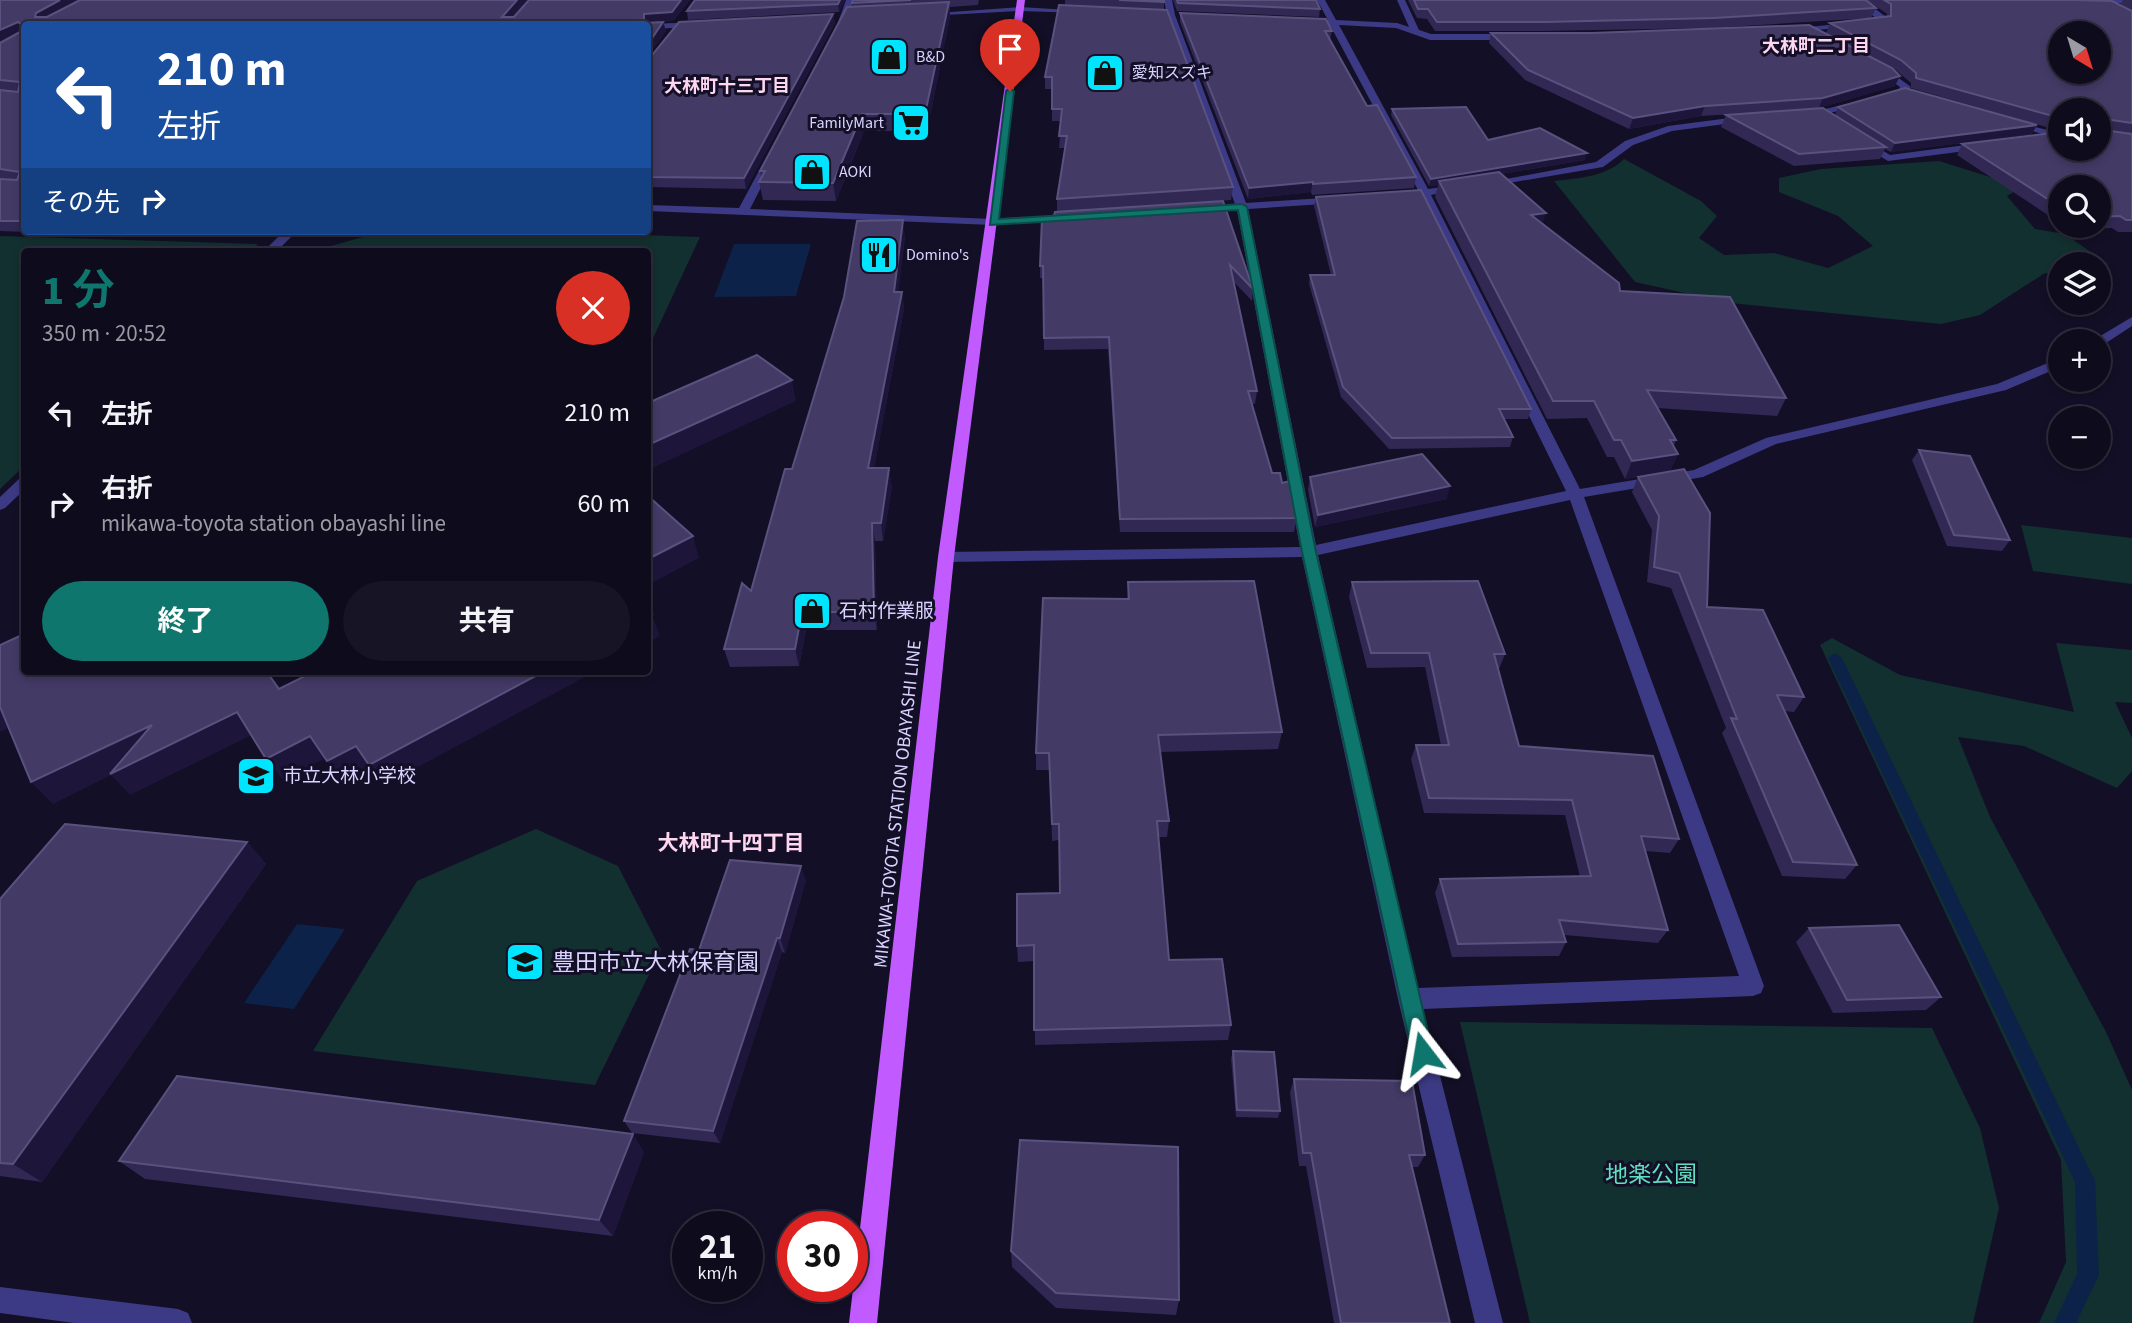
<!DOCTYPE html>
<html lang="ja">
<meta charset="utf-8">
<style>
:root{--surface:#0e0b1c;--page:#171425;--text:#f1f3f6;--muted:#9b9ba3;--line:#2e2b3b;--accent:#0f766e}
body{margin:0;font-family:"Source Sans 3","Noto Sans JP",sans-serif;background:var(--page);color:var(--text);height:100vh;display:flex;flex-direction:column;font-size:26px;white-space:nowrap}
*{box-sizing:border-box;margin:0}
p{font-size:23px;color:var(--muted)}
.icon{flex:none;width:38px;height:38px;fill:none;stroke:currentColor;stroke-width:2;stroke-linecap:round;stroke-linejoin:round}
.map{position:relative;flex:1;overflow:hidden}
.sheet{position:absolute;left:21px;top:248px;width:630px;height:427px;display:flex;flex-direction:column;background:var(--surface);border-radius:7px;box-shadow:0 4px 10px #0003,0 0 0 2px var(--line)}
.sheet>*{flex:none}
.guide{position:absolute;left:21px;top:21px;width:630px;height:214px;border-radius:7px;box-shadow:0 4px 10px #0003,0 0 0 2px var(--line);background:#1a4fa0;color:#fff;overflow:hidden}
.needle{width:46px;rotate:142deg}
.buttons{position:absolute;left:2048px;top:21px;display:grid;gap:14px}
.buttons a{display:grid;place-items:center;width:63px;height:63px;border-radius:50%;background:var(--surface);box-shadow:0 4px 10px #0003,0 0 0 2px var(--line);font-size:35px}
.speed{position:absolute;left:672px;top:1211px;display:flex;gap:14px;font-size:35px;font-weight:700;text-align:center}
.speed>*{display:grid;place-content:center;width:91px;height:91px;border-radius:50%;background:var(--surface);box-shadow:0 4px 10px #0003,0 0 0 2px var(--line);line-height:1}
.speed small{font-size:18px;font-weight:400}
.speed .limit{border:10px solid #d22;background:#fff;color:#111}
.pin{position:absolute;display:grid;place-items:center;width:60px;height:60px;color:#fff;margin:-72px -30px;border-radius:50% 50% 50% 0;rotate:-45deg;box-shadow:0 0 7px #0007}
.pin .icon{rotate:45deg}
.me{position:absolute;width:77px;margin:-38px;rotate:346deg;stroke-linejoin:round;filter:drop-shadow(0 0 5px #0008)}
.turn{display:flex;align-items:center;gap:24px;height:147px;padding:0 21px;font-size:32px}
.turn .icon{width:91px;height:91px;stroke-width:2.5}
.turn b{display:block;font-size:49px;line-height:60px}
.then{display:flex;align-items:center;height:66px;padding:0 21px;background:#0003;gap:14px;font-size:26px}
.round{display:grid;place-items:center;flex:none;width:74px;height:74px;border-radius:37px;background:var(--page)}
.overview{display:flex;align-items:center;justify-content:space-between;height:119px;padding:0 21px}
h1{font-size:42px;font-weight:700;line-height:52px;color:var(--accent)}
.button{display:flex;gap:14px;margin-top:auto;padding:14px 21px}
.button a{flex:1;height:80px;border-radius:42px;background:var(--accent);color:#fff;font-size:28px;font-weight:700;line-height:80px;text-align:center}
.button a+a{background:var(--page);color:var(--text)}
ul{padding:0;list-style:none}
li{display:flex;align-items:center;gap:21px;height:91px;padding:0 21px}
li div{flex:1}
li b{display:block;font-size:26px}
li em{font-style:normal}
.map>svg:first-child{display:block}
</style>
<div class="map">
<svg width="2132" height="1323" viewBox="0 0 2132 1323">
<rect width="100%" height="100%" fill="#130f26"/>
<g fill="#12302f">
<path d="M1624,159L1701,201L1717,216L1699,238L1724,255L1774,253L1828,268L1873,246L1838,216L1779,192V178L1821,169L1939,161L2022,187L2007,196L2035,229L2065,234L2108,264L2098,271V264H2060V276L2045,273L1980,315L1941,324L1730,303L1635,282L1554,181C1579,178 1606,177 1624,159Z"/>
<polygon points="384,231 527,231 700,237 648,349 648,252 324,252 331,246"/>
<polygon points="0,236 258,244 250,252 24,252 24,466 0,489"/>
<polygon points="2021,525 2132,538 2132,584 2033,571"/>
<polygon points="1832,638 1900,675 2074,712 2056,643 2132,650 2132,703 2115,702 2132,738 2132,771 2117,788 2024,746 1958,737 1990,817 2106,1032 2132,1090 2132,1323 2039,1323 2066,1262 2061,1160 1820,645"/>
<polygon points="536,829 618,866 661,950 595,1085 313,1051 417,881"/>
<polygon points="1460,1022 1932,1028 1980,1128 1999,1208 1973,1323 1530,1323"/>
</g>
<g fill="#0c2248">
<polygon points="734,244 811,244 796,296 714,297"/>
<polygon points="297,924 345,929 294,1009 244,1003"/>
</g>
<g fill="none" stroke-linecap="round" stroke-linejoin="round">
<polygon fill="#0c2248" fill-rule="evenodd" points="1835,653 1842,658 2095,1181 2099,1275 2076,1323 2054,1323 2077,1274 2075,1182 1828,658"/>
<g fill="#3d3a85" fill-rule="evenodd">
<polygon points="846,0 854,0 842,29 835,31"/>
<path d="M1164,0H1172L1175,15L1246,203L1339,197L1344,200L1339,203L1248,209L1316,545L1566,491L1421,196L1402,198L1397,195L1418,190L1330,25L1318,22L1328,20L1317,0H1325L1336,20L1397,23L1409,27L1397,0H1405L1419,30L1431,34H1513L1517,37L1513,40H1430L1396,28L1339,25L1428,189L1458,185L1463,188L1431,195L1580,489L1694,470L1766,438L1997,384L2060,358V367L2006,390L1776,444L1703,477L1584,497L1764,986L1761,993L1753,996L1423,1009L1503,1323H1475L1398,999L1302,557L946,562L938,557L946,552L1300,547L1237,210L1203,212L1197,209L1203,206L1235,204L1167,15ZM1570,500L1739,976L1418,988L1318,555Z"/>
<polygon points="1854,0 1863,0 1885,16 1885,24 1793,32 1789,29 1878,20"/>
<polygon points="2096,0 2132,0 2132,4 2100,2"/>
<polygon points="1020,7 1085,11 1081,13 1020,11 927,16 923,14"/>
<polygon points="703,22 700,27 648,29 648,24"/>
<polygon points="1875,65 1881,65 1911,87 1904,93 1898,93 1900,87 1875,69"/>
<polygon points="1859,101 1864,104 1862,106 1805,118 1800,115"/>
<polygon points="1745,116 1748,117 1748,121 1672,131 1633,145 1603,167 1485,187 1480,184 1596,162 1625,141 1668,126"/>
<polygon points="2011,121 2060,133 2060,139 2011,125"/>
<polygon points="1864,139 1890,155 1981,143 1986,146 1981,149 1888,161 1860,144 1860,140"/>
<polygon points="772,153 777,156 750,209 993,219 1077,214 1083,217 1077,220 993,225 648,211 648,205 739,208 767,156"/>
<polygon points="284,231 297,231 276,252 263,252"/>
<polygon points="2132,317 2132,326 2103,345 2098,346 2098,341 2092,341"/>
<polygon points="24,477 24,490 5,508 0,510 0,497 19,479"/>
<polygon points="0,1287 178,1309 188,1313 192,1323 74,1323 0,1313"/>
</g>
<polygon fill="#c25bff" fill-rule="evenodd" points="1017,0 1025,0 954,557 877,1323 849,1323 938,557"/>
</g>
<g fill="#312854">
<polygon points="0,0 527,0 513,17 514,17 529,0 690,0 674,20 652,23 663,22 666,31 648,56 648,24 24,24 24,231 27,231 26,232 0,231 0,179 10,180 0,179 0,43 20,32 0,42"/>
<polygon points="845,0 839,12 688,20 687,11"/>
<polygon points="853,0 979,0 978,5 950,7 950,17 927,131 864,131 836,201 763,200 759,182 761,178 760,171 852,7"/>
<polygon points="1065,0 1164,0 1164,10 1233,187 1231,200 1086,210 1223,201 1253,289 1252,301 1234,282 1257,391 1255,404 1252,404 1272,473 1282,483 1297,518 1294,532 1120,532 1108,349 1044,350 1043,278 1040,278 1040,266 1053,219 1057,212 1057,199 1065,148 1059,148 1061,121 1052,121 1052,89 1045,89 1045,77 1065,5"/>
<polygon points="1173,0 1316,0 1320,9 1319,17 1177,11"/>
<polygon points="1408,0 1866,0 1876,8 1871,18 1710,28 1543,31 1435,31 1427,19 1417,18"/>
<polygon points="1867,0 2075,0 2120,5 2123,0 2132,0 2132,232 2118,232 2112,228 2070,230 2064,226 2098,226 2098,187 2060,187 2060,223 1957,155 1962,144 2098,149 2060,110 2060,131 1911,88 1911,83 1896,70 1826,33 1830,23 1887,17 1887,14"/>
<polygon points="1180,13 1332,31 1330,40 1367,106 1416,177 1414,188 1312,195 1311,192 1248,199 1180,22"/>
<polygon points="833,14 835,23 746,189 648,187 648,60"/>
<polygon points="1491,33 1895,86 1819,108 1835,115 1838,107 2032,134 1891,152 1885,149 1880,159 1794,166 1721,127 1726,115 1815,109 1701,116 1629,129 1525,80 1489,43"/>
<polygon points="1392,109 1488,140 1585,160 1501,174 1543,223 1620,291 1786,398 1777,416 1657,408 1676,440 1674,446 1678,454 1670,471 1625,479 1614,457 1607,457 1587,418 1547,419 1435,197 1438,185 1429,186 1391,115"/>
<polygon points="1316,197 1531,409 1528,419 1504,419 1513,437 1510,447 1389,449 1341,397 1309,284 1310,275 1331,275 1314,206"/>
<polygon points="905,236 898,292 902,292 904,309 874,468 892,486 883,541 875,541 877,630 806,630 799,666 730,667 724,649 751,591"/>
<polygon points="1919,450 2010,540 2002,551 1947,546 1912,460"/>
<polygon points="1310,477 1447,499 1315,527 1308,490"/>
<polygon points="1638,477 1707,607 1804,697 1794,712 1784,711 1857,865 1845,879 1782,876 1722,733 1726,728 1671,588 1647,582 1652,530 1632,492"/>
<polygon points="1128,582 1282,732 1278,749 1160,752 1169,821 1167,837 1158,837 1169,960 1231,1025 1228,1040 1035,1045 1034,961 1018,962 1017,946 1060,893 1059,840 1052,841 1050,770 1036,770 1036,753 1127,599"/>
<polygon points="1352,582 1505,654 1499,669 1498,669 1519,746 1679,839 1670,853 1645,851 1668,930 1658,943 1564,935 1566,942 1559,956 1452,957 1435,893 1440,879 1580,877 1565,815 1424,813 1411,759 1416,745 1441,745 1425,667 1367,668 1349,597"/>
<polygon points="247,842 266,864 42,1182 0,1176 0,899"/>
<polygon points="806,880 785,953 782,952 720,1143 632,1133 624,1121 699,950"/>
<polygon points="1809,928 1941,997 1926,1010 1833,1013 1796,942"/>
<polygon points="1233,1051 1280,1111 1278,1118 1236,1117 1231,1058"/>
<polygon points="1294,1079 1425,1155 1418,1167 1412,1167 1450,1323 1334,1323 1306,1166 1299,1166 1290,1092"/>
<polygon points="644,1152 613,1236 145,1179 119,1161"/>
<polygon points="1011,1251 1179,1300 1176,1315 1056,1308 1012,1267"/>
</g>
<g fill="#1d163a">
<polygon points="60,0 80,0 41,22 35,17 36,13"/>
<polygon points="517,0 527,0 506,24 502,17"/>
<polygon points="681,0 690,0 674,20 646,23 644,24 644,14"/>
<polygon points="840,0 845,0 839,12 838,4"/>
<polygon points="949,2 950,17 927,131 925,114"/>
<polygon points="833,14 835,23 746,189 744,178"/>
<polygon points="18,22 23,31 0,42 0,30"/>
<polygon points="663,22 666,31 648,56 648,44"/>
<polygon points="1900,76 1895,86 1819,108 1823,98"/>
<polygon points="1705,106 1701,116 1629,129 1633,118"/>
<polygon points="862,114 864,131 836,201 833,183"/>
<polygon points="2037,125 2032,134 1891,152 1895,143"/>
<polygon points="1587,153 1585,160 1440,184 1439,181 1438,185 1429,186 1431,179"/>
<polygon points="1313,182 1311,192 1248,199 1249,188"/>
<polygon points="1546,213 1541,229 1531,215"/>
<polygon points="24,218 24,230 19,221"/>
<polygon points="903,220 905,236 896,309 894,292"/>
<polygon points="902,292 904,309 871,486 868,468"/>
<polygon points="792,380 796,401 648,470 648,445"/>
<polygon points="1678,454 1670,471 1625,479 1632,461"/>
<polygon points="889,468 892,486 883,541 881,523"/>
<polygon points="1450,486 1447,499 1315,527 1318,515"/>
<polygon points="872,523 875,541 877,630 874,612"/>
<polygon points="693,536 699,558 648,585 648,559"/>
<polygon points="802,612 806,630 799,666 795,649"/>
<polygon points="652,614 660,636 648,643 648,616"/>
<polygon points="543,672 594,672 383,786 371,768 342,783 327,761 356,746"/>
<polygon points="0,704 19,723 0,732"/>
<polygon points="237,712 254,734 130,795 111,775 53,804 31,782 152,725"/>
<polygon points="310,736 326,758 283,780 266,759"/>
<polygon points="247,842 266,864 42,1182 13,1164"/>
<polygon points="801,866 806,880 785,953 780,938"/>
<polygon points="777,938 782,952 720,1143 713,1131"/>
<polygon points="633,1134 644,1152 613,1236 599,1220"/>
</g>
<g fill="#433a66" stroke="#5a527e" stroke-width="2" fill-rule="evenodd">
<polygon points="0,0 60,0 36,13 35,17 47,17 80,0 517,0 502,17 514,17 529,0 681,0 672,12 644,14 644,23 663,22 648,44 648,24 24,24 24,218 19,221 0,221 0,179 17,180 20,172 0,169 0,90 18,92 20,82 0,80 0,43 20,32 21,24 18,22 0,30"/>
<polygon points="695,0 840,0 838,4 687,11"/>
<polygon points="853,0 911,0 852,3"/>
<polygon points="1119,0 1164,0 1164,2"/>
<polygon points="1177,0 1316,0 1320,9 1178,3"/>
<polygon points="1414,0 1866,0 1876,8 1714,18 1545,22 1437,22 1428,9 1418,9"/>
<path d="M1884,0H2075L2112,1L2132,11V123L2105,119L2102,121L2104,130L2132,134V220H2126L2120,216L2098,217V187H2060V207L1962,144L2060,132V149H2098V110H2060V118L1916,78V73L1901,60L1830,23L1891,16V4ZM2060,33H2098V72H2060Z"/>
<polygon points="949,2 925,114 862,114 833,183 759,182 765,171 760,171 847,7"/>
<polygon points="1059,5 1167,10 1233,187 1057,199 1067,136 1059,136 1062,109 1052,109 1052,77 1045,77"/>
<polygon points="1180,13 1326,19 1332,31 1325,31 1367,106 1377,105 1416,177 1313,184 1313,182 1249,188"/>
<polygon points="833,14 744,178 648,177 648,60 679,22"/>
<polygon points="1809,25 1892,68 1900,76 1823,98 1705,106 1633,118 1528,70 1491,33 1592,33"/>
<polygon points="1905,88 2037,125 1895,143 1838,107"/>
<polygon points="1466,107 1488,140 1540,128 1587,153 1431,179 1392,109"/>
<polygon points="1823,108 1886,147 1799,154 1726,115"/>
<polygon points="1499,172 1546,213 1531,215 1619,283 1620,291 1730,297 1786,398 1647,390 1676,440 1670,440 1678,454 1632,461 1621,440 1614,440 1594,401 1553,401 1439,181"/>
<polygon points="1421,190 1531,409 1499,409 1513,437 1392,438 1343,387 1310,275 1335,275 1316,197"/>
<polygon points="1223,201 1253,289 1230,265 1257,391 1248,391 1272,473 1280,473 1282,483 1290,481 1297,518 1120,519 1109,337 1044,338 1043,266 1040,266 1042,219 1053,219 1055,212"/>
<polygon points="903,220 894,292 902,292 868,468 889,468 881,523 872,523 874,612 802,612 795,649 724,649 742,583 751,591 785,469 792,469 844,297 857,221"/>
<polygon points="757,355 792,380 648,445 648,403"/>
<polygon points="1919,450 1970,456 2010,540 1954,535"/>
<polygon points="1422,454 1450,486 1318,515 1310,477"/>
<polygon points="1684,469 1710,513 1707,607 1763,610 1804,697 1777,695 1857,865 1793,862 1731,718 1737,719 1679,573 1654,567 1659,516 1638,477"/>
<polygon points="648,496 693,536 648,559"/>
<polygon points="1254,581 1282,732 1158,735 1169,821 1157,821 1169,960 1222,959 1231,1025 1034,1030 1034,945 1017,946 1017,894 1060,893 1059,824 1052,824 1049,753 1036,753 1043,598 1129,599 1128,582"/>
<polygon points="1478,581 1505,654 1494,654 1519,746 1653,756 1679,839 1641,836 1668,930 1559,920 1566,942 1458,944 1440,879 1591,876 1572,800 1429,798 1416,745 1449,745 1429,653 1371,653 1352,582"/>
<polygon points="648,610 652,614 648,616"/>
<polygon points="24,634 24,672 267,672 279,689 313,672 543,672 369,765 356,746 327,761 310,736 266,759 237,712 110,774 152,725 31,782 0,707 0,645"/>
<polygon points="65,824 247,842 13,1164 0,1163 0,899"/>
<polygon points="730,860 801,866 780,938 777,938 713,1131 624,1121 690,949 699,950"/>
<polygon points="1899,925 1941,997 1847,1000 1809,928"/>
<polygon points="1233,1051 1274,1052 1280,1111 1237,1110"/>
<polygon points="177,1076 633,1134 599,1220 119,1161"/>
<polygon points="1294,1079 1412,1081 1425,1155 1409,1155 1450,1323 1341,1323 1311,1153 1303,1153"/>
<polygon points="1020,1140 1178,1147 1179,1300 1056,1293 1011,1251"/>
</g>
<polygon fill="#0f766e" stroke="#0a4d48" stroke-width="2" points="1010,88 1014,91 999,219 1242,204 1247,207 1316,552 1433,1053 1430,1060 1423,1063 1415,1060 1412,1053 1302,552 1238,210 990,225 1006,91"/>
<defs>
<g id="shop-square" transform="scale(2.0125)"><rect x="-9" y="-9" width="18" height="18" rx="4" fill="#00e5ff" stroke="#130f26"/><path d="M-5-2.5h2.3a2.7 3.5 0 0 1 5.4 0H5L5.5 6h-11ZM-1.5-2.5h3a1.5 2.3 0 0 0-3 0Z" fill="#111"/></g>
<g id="supermarket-square" transform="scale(2.0125)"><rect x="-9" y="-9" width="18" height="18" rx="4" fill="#00e5ff" stroke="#130f26"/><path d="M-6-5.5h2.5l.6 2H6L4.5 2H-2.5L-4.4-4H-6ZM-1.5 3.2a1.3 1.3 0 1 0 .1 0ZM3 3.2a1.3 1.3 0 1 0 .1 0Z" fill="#111"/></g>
<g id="restaurant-square" transform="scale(2.0125)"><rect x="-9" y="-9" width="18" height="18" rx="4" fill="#00e5ff" stroke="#130f26"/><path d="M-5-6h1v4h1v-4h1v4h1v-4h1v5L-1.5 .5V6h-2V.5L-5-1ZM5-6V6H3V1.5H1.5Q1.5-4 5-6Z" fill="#111"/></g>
<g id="school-square" transform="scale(2.0125)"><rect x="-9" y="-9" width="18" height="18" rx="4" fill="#00e5ff" stroke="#130f26"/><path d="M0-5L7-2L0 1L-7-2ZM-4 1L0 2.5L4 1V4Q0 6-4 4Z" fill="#111"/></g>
</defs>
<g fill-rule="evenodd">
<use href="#shop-square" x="889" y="57"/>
<use href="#shop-square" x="1105" y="73"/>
<use href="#supermarket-square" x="911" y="123"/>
<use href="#shop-square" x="812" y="172"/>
<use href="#restaurant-square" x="879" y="255"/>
<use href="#shop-square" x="812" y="611"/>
<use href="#school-square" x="256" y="776"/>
<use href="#school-square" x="525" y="962"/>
</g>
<g text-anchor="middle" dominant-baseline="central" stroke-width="6" stroke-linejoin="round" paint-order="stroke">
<g font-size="16" fill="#d9d4ff" stroke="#130f26" text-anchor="start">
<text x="916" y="57">B&amp;D</text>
<text x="1132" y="73">愛知スズキ</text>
<text x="884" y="123" text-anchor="end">FamilyMart</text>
<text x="839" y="172">AOKI</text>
<text x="906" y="255">Domino's</text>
</g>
<g font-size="18" font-weight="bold" fill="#ffd6f0" stroke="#130f26">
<text x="1816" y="46">大林町二丁目</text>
<text x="727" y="86">大林町十三丁目</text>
</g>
<g font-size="19" fill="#d9d4ff" stroke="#130f26" text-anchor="start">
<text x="839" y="611">石村作業服</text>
<text x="283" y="776">市立大林小学校</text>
</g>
<g font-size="19" fill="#d9d4ff" stroke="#130f26">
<text transform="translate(898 804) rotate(-84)">MIKAWA-TOYOTA STATION OBAYASHI LINE</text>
</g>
<g font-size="21" font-weight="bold" fill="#ffd6f0" stroke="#130f26">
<text x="731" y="843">大林町十四丁目</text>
</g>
<g font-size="23" fill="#d9d4ff" stroke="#130f26" text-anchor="start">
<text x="552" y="962">豊田市立大林保育園</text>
</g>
<g font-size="23" fill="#5fe0c0" stroke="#130f26">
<text x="1651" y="1174">地楽公園</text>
</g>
</g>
</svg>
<div class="buttons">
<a><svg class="needle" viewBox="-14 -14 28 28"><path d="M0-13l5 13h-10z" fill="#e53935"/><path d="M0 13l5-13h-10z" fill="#9b9ba3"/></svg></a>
<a><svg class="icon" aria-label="sound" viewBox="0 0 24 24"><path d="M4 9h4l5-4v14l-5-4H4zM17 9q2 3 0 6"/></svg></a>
<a><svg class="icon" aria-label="search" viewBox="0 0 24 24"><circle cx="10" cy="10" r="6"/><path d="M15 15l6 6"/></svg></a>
<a><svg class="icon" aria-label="layers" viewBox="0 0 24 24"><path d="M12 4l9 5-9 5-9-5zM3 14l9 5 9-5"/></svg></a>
<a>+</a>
<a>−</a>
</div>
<div class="speed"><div>21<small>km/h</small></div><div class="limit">30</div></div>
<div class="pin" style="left:1010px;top:91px;background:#d93025"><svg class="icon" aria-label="arrive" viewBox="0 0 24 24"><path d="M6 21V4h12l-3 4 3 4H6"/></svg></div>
<svg class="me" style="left:1423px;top:1053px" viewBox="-20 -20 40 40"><path d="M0-17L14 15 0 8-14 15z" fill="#0f766e" stroke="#fff" stroke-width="4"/></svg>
<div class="guide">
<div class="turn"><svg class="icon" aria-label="left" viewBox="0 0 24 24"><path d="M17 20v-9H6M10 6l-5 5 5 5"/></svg><div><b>210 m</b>左折</div></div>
<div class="then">その先<svg class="icon" aria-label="right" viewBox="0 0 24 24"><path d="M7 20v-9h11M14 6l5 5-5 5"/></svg></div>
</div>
<section class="sheet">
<div class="overview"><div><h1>1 分</h1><p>350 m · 20:52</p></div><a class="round" style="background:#d93025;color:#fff"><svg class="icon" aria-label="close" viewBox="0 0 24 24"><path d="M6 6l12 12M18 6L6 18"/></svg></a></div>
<ul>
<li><svg class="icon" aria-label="left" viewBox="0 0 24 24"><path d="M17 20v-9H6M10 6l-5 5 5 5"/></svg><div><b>左折</b></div><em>210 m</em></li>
<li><svg class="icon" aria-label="right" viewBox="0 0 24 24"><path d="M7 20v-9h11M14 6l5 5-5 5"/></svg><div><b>右折</b><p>mikawa-toyota station obayashi line</p></div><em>60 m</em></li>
</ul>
<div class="button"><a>終了</a><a>共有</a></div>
</section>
</div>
